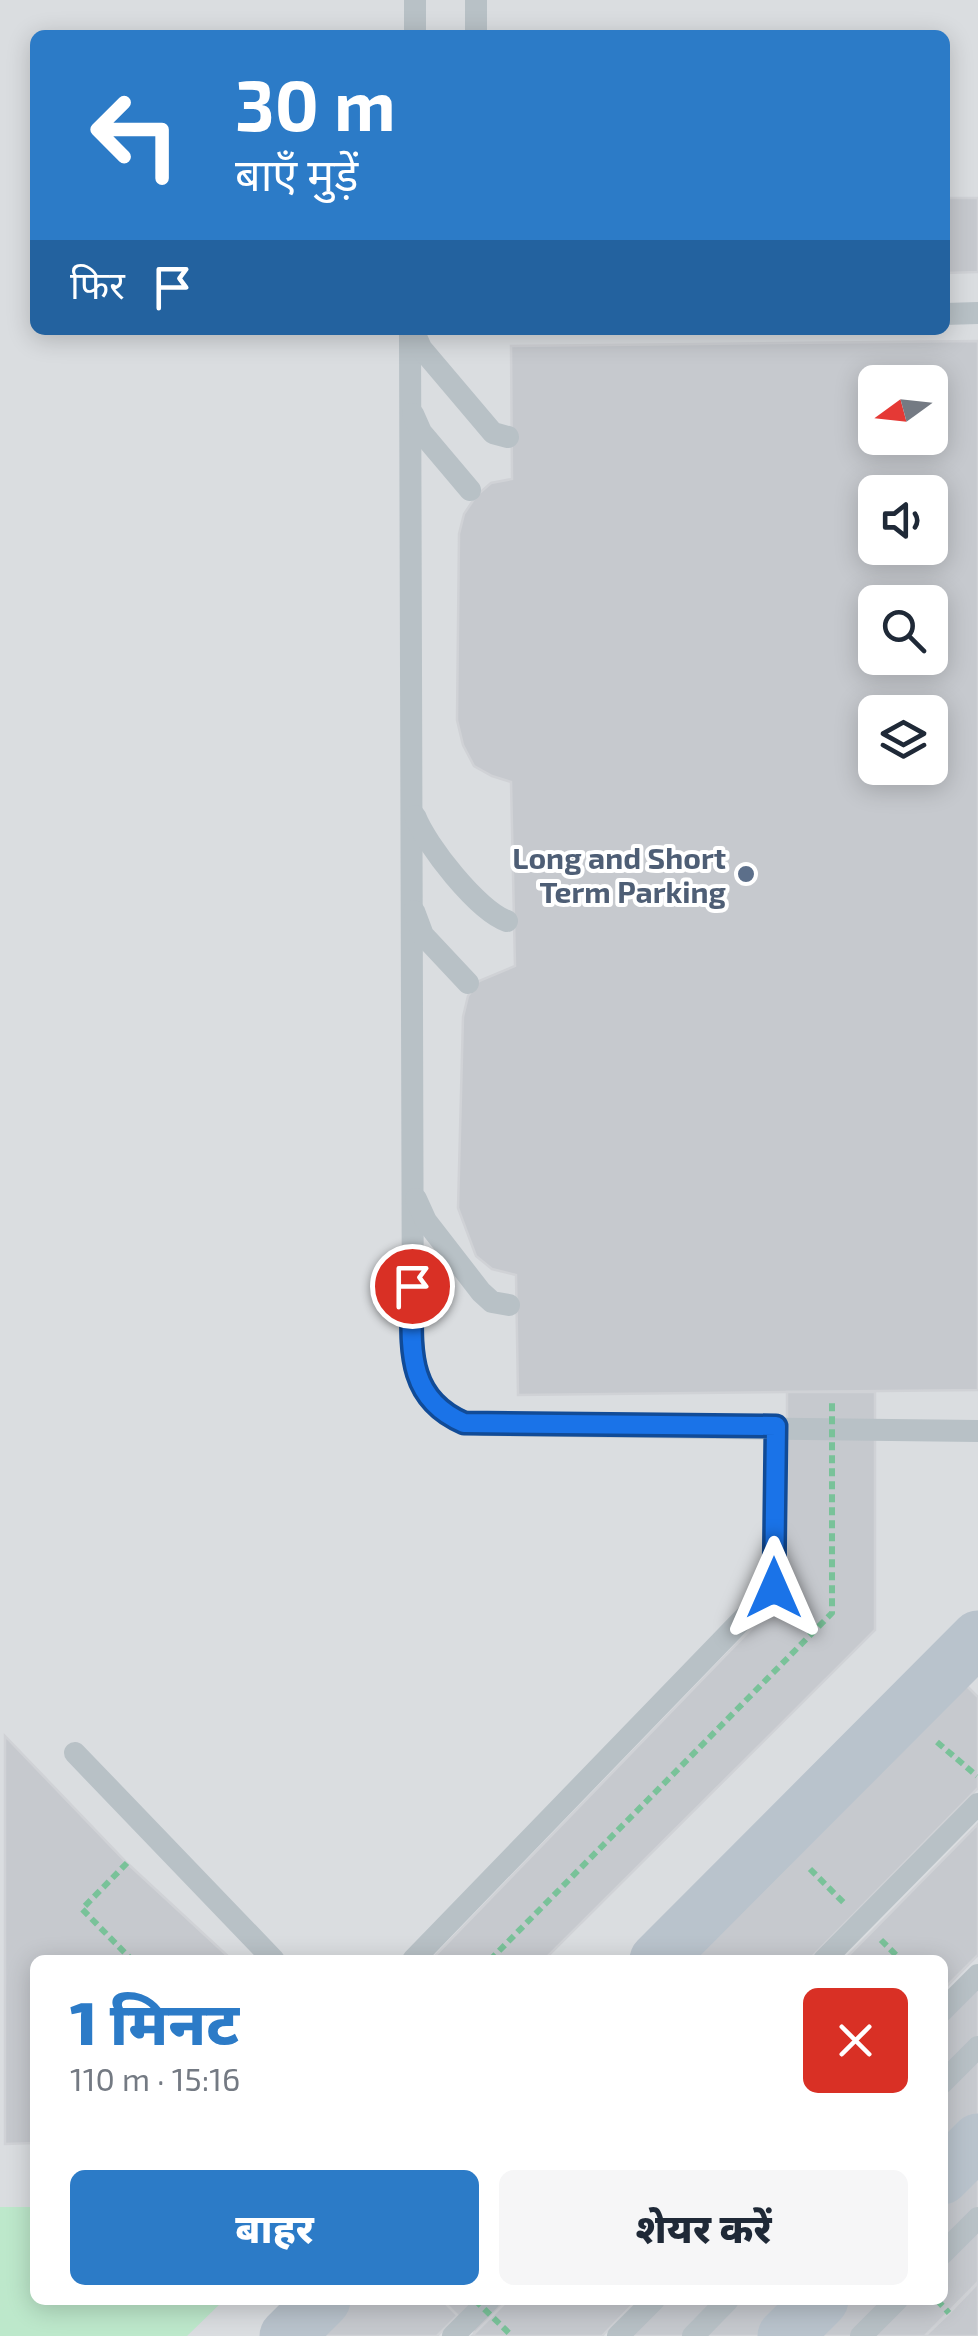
<!DOCTYPE html>
<html lang="hi">
<meta charset="utf-8">
<style>
:root{--surface:#fff;--page:#f6f6f7;--text:#1f2937;--muted:#747a83;--accent:#2c7bc7}
body{margin:0;font-family:"Exo 2","Noto Sans Devanagari",sans-serif;background:var(--page);color:var(--text);height:100vh;display:flex;flex-direction:column;font-size:38px;white-space:nowrap}
*{box-sizing:border-box;margin:0}
p{font-size:32px;color:var(--muted)}
.icon{flex:none;width:55px;height:55px;fill:none;stroke:currentColor;stroke-width:2;stroke-linecap:round;stroke-linejoin:round}
.map{position:relative;flex:1;overflow:hidden}
.details{position:absolute;left:30px;top:1955px;width:918px;height:350px;display:flex;flex-direction:column;background:var(--surface);border-radius:15px;box-shadow:0 5px 25px #0003}
.details>*{flex:none}
.banner{position:absolute;left:30px;top:30px;width:920px;height:305px;border-radius:15px;box-shadow:0 5px 25px #0003;background:#2c7bc7;color:#fff;overflow:hidden}
.needle{width:65px;rotate:255deg}
.buttons{position:absolute;left:858px;top:365px;display:grid;gap:20px}
.buttons a{display:grid;place-items:center;width:90px;height:90px;border-radius:15px;background:var(--surface);box-shadow:0 5px 25px #0003;font-size:50px}
.pin{position:absolute;display:grid;place-items:center;width:85px;height:85px;color:#fff;margin:-42px;border:5px solid #fff;border-radius:50%;box-shadow:0 2px 10px #0007}
.me{position:absolute;width:110px;margin:-55px;rotate:0deg;stroke-linejoin:round;filter:drop-shadow(0 0 8px #0008)}
.turn{display:flex;align-items:center;gap:35px;height:210px;padding:0 40px;font-size:45px}
.turn .icon{width:130px;height:130px;stroke-width:2.5}
.turn b{display:block;font-size:70px;line-height:85px}
.then{display:flex;align-items:center;height:95px;padding:0 40px;background:#0003;gap:20px;font-size:38px}
.round{display:grid;place-items:center;flex:none;width:105px;height:105px;border-radius:15px;background:var(--page)}
.overview{display:flex;align-items:center;justify-content:space-between;height:170px;padding:0 40px}
h1{font-size:60px;font-weight:800;line-height:75px;color:var(--accent)}
.button{display:flex;gap:20px;margin-top:auto;padding:20px 40px}
.button a{flex:1;height:115px;border-radius:15px;background:var(--accent);color:#fff;font-size:40px;font-weight:800;line-height:115px;text-align:center}
.button a+a{background:var(--page);color:var(--text)}
.map>svg:first-child{display:block}
</style>
<div class="map">
<svg width="978" height="2336" viewBox="0 0 978 2336">
<rect width="100%" height="100%" fill="#eeebeb"/>
<path fill="#dadde0" fill-rule="evenodd" d="M0,0H978V2336H0ZM35,35H945V330H35ZM875,382H930V438H875ZM875,492H930V548H875ZM875,602H930V658H875ZM875,712H930V768H875ZM35,1960H942V2300H35Z"/>
<polygon fill="#bde8cb" points="0,2207 35,2207 35,2300 224,2300 187,2336 0,2336"/>
<g fill="#c6c9ce" stroke="#d0d2d6" stroke-width="2.5" fill-rule="evenodd">
<polygon points="945,198 978,198 978,272 945,273"/>
<path d="M978,341V1390L518,1395L516,1275L492,1269L476,1256L458,1208L463,1017L468,996L479,981L515,966L511,782L492,776L474,766L463,745L457,720L459,534L464,514L476,496L491,483L512,479L511,346ZM875,382H930V438H875ZM875,492H930V548H875ZM875,602H930V658H875ZM875,712H930V768H875Z"/>
<polygon points="787,1392 875,1392 875,1630 544,1960 431,1960 787,1592"/>
<polygon points="958,1677 978,1697 978,1788 809,1960 657,1960"/>
<polygon points="5,1736 127,1863 232,1960 35,1960 35,2143 5,2144"/>
<polygon points="978,1824 978,1955 942,1991 942,1960 844,1960"/>
<polygon points="978,1988 978,2282 925,2336 631,2336 666,2300 942,2300 942,2023"/>
<polygon points="978,2283 978,2336 925,2336 949,2313"/>
<polygon points="333,2300 473,2300 437,2336 298,2336"/>
<polygon points="442,2300 507,2300 543,2336 478,2336"/>
<polygon points="508,2300 637,2300 602,2336 472,2336"/>
</g>
<g fill="none" stroke-linecap="round" stroke-linejoin="round">
<g stroke="#79c299" stroke-width="6" stroke-dasharray="8 5" stroke-linecap="butt">
<polyline points="937,1742 977,1776"/>
<polyline points="127,1863 82,1909 132,1960"/>
<polyline points="810,1869 844,1903"/>
<polyline points="881,1940 901,1960"/>
<polyline points="937,2300 949,2313"/>
</g>
<g stroke="#b8c1c6" stroke-width="22">
<polyline points="415,35 415,0"/>
<polyline points="476,35 476,0"/>
<polyline points="945,314 978,313"/>
<path d="M410,330L413,1355C423,1399 438,1420 484,1425L978,1431"/>
<polyline points="413,330 421,348 493,433 508,437"/>
<polyline points="413,414 421,432 470,490"/>
<path d="M415,816C426,845 478,911 507,921"/>
<polyline points="414,911 423,935 468,983"/>
<polyline points="416,1199 426,1221 481,1292 492,1302 509,1305"/>
<polyline points="75,1753 274,1960"/>
<polyline points="413,1960 774,1587 776,1426"/>
<polyline points="824,1960 978,1804"/>
<polyline points="942,2011 978,1975"/>
<polyline points="942,2083 978,2047"/>
<polyline points="453,2336 489,2300"/>
<polyline points="618,2336 654,2300"/>
<polyline points="693,2336 728,2300"/>
<polyline points="861,2336 897,2300"/>
</g>
<g stroke="#b9c3cc" stroke-width="55">
<polyline points="657,1960 978,1638"/>
<polyline points="942,2177 978,2141"/>
<polyline points="287,2336 323,2300"/>
<polyline points="785,2336 821,2300"/>
</g>
<g stroke="#79c299" stroke-width="6" stroke-dasharray="8 5" stroke-linecap="butt">
<polyline points="490,1960 832,1613 832,1403"/>
<polyline points="475,2300 512,2336"/>
</g>
<polyline stroke="#b8c1c6" stroke-width="22" points="942,2254 978,2218"/>
</g>
<g fill="none" stroke-linecap="round" stroke-linejoin="round">
<g stroke="#114b97" stroke-width="25">
<path id="route" d="M412,1286C412,1342 403,1397 464,1423L776,1426L774,1588"/>
</g>
<use href="#route" stroke="#1a73e8" stroke-width="18"/>
</g>
<circle fill="#5c6f8a" stroke="#fff" stroke-width="4" cx="746" cy="874" r="10"/>
<g text-anchor="middle" dominant-baseline="central" stroke-width="8" stroke-linejoin="round" paint-order="stroke">
<g font-size="30" font-weight="bold" fill="#4e5e75" stroke="#fff" text-anchor="end">
<text x="726" y="857">Long and Short<tspan x="726" dy="34">Term Parking</tspan></text>
</g>
</g>
</svg>
<div class="buttons">
<a><svg class="needle" viewBox="-14 -14 28 28"><path d="M0-13l5 13h-10z" fill="#e53935"/><path d="M0 13l5-13h-10z" fill="#747a83"/></svg></a>
<a><svg class="icon" aria-label="sound" viewBox="0 0 24 24"><path d="M4 9h4l5-4v14l-5-4H4zM17 9q2 3 0 6"/></svg></a>
<a><svg class="icon" aria-label="search" viewBox="0 0 24 24"><circle cx="10" cy="10" r="6"/><path d="M15 15l6 6"/></svg></a>
<a><svg class="icon" aria-label="layers" viewBox="0 0 24 24"><path d="M12 4l9 5-9 5-9-5zM3 14l9 5 9-5"/></svg></a>
</div>
<div class="pin" style="left:412px;top:1286px;background:#d93025"><svg class="icon" aria-label="arrive" viewBox="0 0 24 24"><path d="M6 21V4h12l-3 4 3 4H6"/></svg></div>
<svg class="me" style="left:774px;top:1588px" viewBox="-20 -20 40 40"><path d="M0-17L14 15 0 8-14 15z" fill="#1a73e8" stroke="#fff" stroke-width="4"/></svg>
<div class="banner">
<div class="turn"><svg class="icon" aria-label="left" viewBox="0 0 24 24"><path d="M17 20v-9H6M10 6l-5 5 5 5"/></svg><div><b>30 m</b>बाएँ मुड़ें</div></div>
<div class="then">फिर<svg class="icon" aria-label="arrive" viewBox="0 0 24 24"><path d="M6 21V4h12l-3 4 3 4H6"/></svg></div>
</div>
<section class="details">
<div class="overview"><div><h1>1 मिनट</h1><p>110 m · 15:16</p></div><a class="round" style="background:#d93025;color:#fff"><svg class="icon" aria-label="close" viewBox="0 0 24 24"><path d="M6 6l12 12M18 6L6 18"/></svg></a></div>
<div class="button"><a>बाहर</a><a>शेयर करें</a></div>
</section>
</div>
